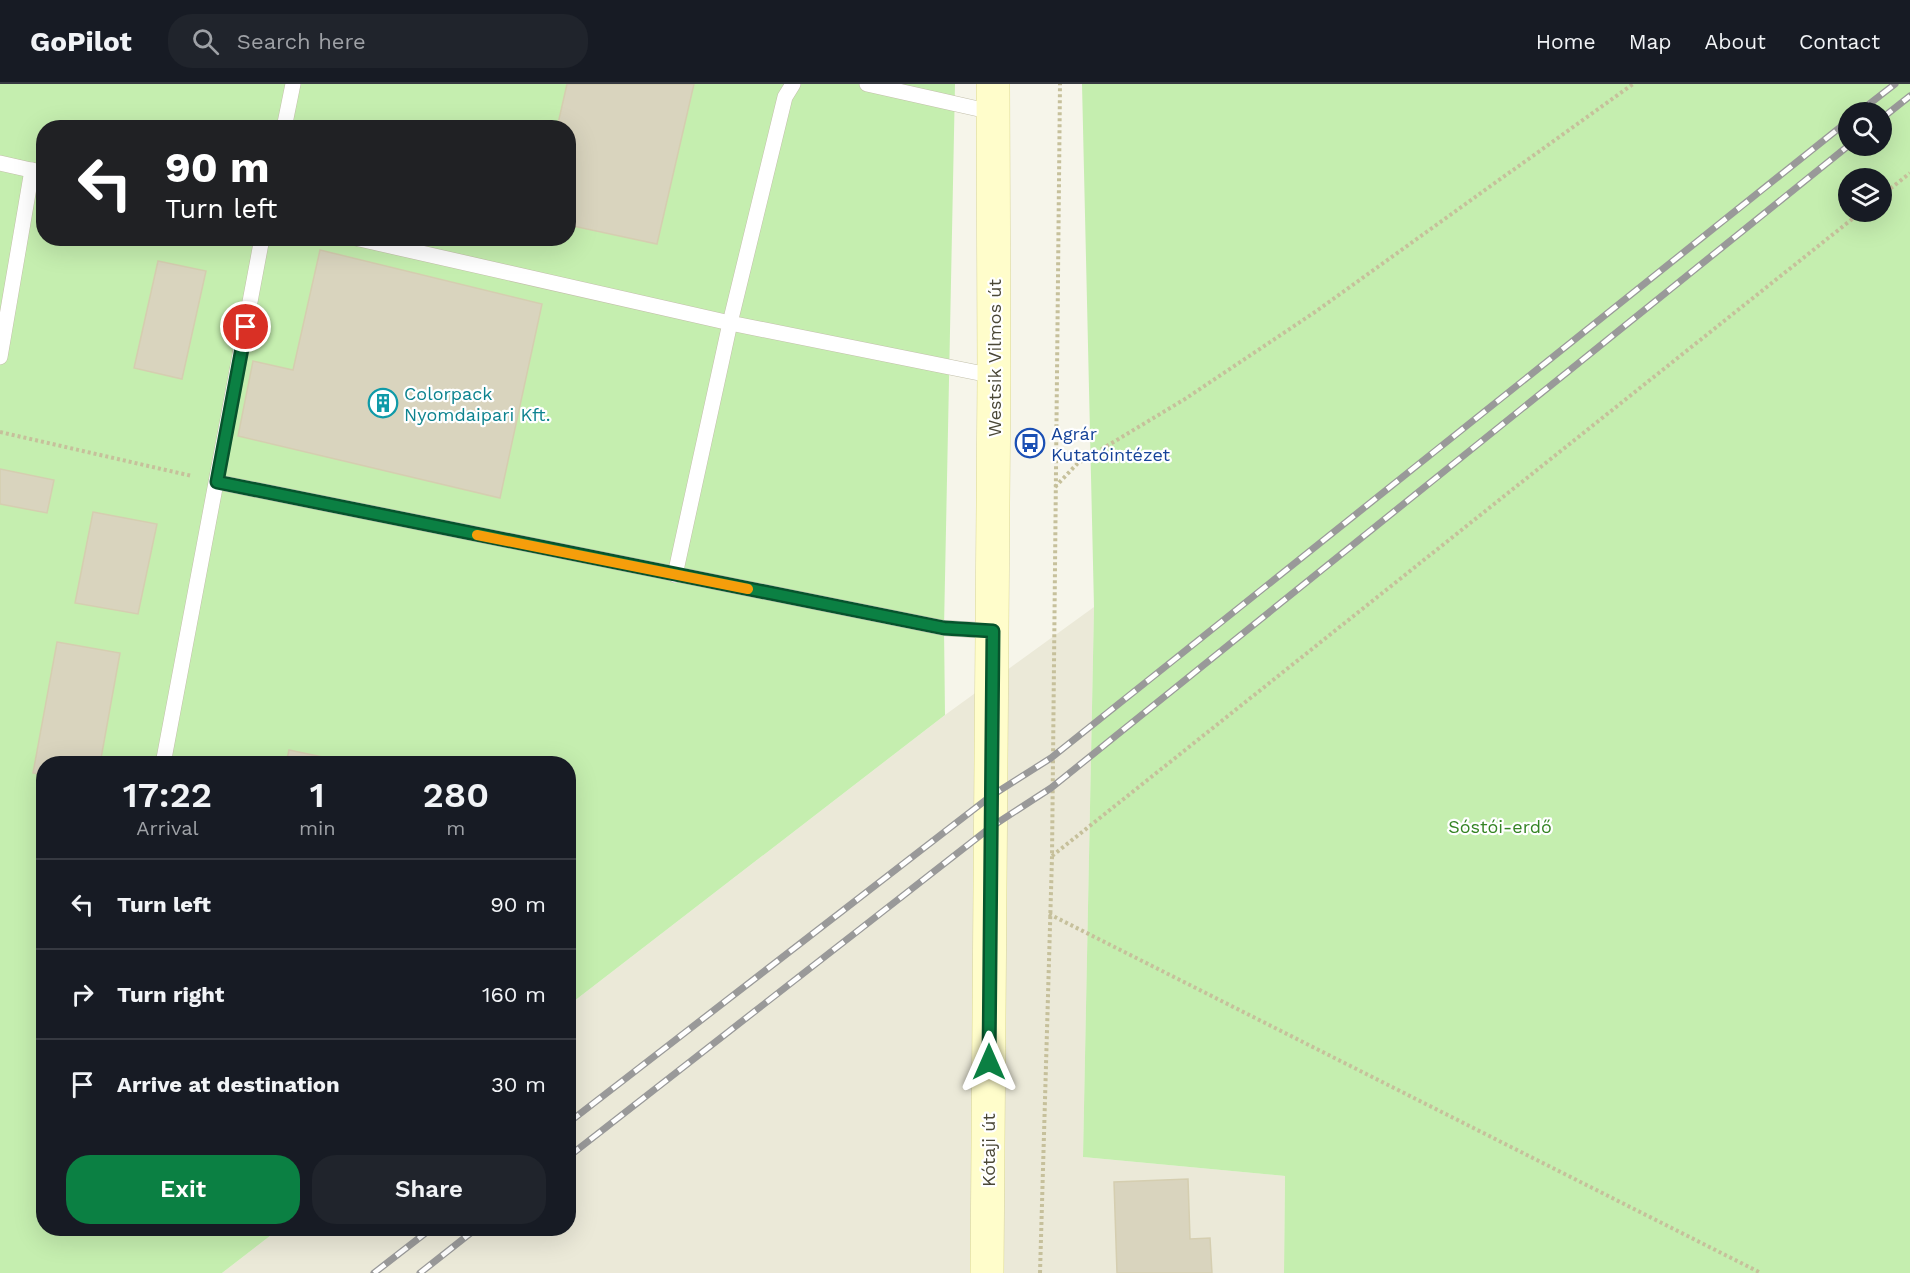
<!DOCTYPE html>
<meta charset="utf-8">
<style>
:root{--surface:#171b24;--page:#20242c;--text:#f1f3f6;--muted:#9ea1a6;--line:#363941;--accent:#0b8043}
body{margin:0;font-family:"Work Sans",sans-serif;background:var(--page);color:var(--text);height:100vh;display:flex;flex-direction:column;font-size:22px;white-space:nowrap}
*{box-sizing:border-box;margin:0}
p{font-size:20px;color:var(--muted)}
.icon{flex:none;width:33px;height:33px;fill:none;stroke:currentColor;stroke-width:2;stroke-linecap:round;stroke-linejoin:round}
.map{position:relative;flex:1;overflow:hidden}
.sheet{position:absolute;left:36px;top:672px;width:540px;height:480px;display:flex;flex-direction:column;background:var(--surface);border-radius:24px;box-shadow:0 6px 24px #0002}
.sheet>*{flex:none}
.guide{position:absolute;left:36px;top:36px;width:540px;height:126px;border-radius:24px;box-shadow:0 6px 24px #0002;background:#202124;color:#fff;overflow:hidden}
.controls{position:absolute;left:1838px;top:18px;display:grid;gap:12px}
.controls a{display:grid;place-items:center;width:54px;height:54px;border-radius:50%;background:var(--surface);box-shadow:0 6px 24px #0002;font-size:30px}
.pin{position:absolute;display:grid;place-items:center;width:51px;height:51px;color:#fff;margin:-26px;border:3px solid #fff;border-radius:50%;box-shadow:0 2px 6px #0007}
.me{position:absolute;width:66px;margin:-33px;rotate:0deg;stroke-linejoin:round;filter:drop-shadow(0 0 4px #0008)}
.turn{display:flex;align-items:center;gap:21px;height:126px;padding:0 30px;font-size:27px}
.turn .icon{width:78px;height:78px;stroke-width:2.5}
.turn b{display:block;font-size:42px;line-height:51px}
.eta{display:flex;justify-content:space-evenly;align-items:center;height:102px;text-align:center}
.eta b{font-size:36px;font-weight:600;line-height:42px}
.button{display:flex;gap:12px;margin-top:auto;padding:12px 30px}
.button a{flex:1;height:69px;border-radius:24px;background:var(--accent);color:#fff;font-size:24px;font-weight:600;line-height:69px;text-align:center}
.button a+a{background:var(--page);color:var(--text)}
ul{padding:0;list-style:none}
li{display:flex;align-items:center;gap:18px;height:90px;padding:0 30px;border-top:2px solid var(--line)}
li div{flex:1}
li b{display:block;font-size:22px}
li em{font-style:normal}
header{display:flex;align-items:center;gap:36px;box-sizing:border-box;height:84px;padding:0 30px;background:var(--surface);border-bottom:2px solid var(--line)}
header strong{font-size:28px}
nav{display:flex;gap:33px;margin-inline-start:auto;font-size:21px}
.search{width:420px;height:54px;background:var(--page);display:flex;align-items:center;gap:15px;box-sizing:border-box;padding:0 21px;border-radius:24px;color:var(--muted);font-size:22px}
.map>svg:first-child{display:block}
</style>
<header>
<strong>GoPilot</strong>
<div class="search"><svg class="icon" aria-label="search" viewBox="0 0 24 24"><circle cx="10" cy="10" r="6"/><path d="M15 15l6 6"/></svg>Search here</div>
<nav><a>Home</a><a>Map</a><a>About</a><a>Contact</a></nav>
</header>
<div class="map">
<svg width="1910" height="1189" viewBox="0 0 1910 1189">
<rect width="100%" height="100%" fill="#f6f5ea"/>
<polygon fill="#ebe9d8" points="1094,523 1083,1073 1285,1092 1284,1189 222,1189 279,1145 568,1144 569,921 945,631"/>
<g fill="#c5eeaf" fill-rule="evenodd">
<path d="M0,0H955L944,544L945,631L569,921L568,680H44V1144L279,1145L222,1189H0ZM44,44H568V154H44Z"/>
<path d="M1082,0H1910V1189H1284L1285,1092L1083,1073L1094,523ZM1848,28H1881V62H1848ZM1848,94H1881V128H1848Z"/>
</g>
<g fill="#d9d4be" stroke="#d5ceb0" stroke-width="1.5">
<polygon points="567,0 694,0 657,160 568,141 568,44 557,44"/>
<polygon points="320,166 542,220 500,414 238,352 253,277 293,286"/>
<polygon points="158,177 206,187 182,295 134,284"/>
<polygon points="0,385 54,396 47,429 0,420"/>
<polygon points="93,428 157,440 138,530 75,519"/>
<polygon points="57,558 120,569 100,680 44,680 44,691 33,689"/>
<polygon points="289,666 352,679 352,680 286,680"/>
<polygon points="1188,1095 1190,1155 1210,1154 1212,1189 1117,1189 1114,1098"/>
</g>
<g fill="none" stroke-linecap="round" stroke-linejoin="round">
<g stroke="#c3c0ab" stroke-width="16">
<g id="lane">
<polyline points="867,0 992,28"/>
<polyline points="284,44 293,0"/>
<polyline points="0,79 44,89"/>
<polyline points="355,154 730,239 994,292"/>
<polyline points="0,273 32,86"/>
<polyline points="217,398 944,544 993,547"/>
<polyline points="675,491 730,239 785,13 793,0"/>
<polyline points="163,680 262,154"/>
</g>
</g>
<g stroke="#dad796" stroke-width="34">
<polyline id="secondary" points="987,1189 994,292 993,0"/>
</g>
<g stroke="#c6c09b" stroke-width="4" stroke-dasharray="3 3" stroke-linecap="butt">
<polyline points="1881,112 1910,89"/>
<polyline points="0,348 192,392"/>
<polyline points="1055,403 1077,380 1185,315 1315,228 1633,0"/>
<polyline points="1052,772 1861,128"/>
<polyline points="1049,830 1761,1189"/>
<polyline points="1040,1189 1052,773 1060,0"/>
</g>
<use href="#lane" stroke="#fff" stroke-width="15"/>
<use href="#secondary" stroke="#fffdcb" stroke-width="33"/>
<g stroke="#999" stroke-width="7">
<g id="rail">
<polyline points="1859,28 1895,0"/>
<polyline points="1881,35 1910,12"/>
<polyline points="568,1039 991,712 1051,674 1848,37"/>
<polyline points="568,1073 991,743 1051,704 1848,62"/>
<polyline points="374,1189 432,1144"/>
<polyline points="420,1189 477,1144"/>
</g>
</g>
<use href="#rail" stroke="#fff" stroke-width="4.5" stroke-dasharray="14" stroke-linecap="butt"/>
</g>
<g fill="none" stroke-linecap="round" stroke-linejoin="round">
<g stroke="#07532c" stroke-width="15">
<polyline id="route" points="246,243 217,398 944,544 993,547 989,978"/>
</g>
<use href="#route" stroke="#0b8043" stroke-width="10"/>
<polyline stroke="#f59e0b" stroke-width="10" points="477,451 748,505"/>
</g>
<defs>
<g id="building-ring" transform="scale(1.5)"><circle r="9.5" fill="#fff" stroke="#0f9aa8" stroke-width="1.5"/><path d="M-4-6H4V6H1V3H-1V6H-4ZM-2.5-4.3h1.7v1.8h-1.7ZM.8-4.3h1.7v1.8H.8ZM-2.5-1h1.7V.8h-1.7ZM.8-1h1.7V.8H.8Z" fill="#0f9aa8"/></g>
<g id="bus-ring" transform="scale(1.5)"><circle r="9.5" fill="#fff" stroke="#1a4fb4" stroke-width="1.5"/><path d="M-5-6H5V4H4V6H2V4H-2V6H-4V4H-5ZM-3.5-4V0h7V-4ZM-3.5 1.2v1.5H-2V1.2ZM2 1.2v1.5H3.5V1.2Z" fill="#1a4fb4"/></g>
</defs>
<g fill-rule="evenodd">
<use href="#building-ring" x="383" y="319"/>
<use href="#bus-ring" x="1030" y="359"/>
</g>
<g text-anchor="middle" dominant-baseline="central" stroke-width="4.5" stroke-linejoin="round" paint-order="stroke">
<g font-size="18" fill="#4b4837" stroke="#fff">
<text transform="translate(994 274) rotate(-90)">Westsik Vilmos út</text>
<text transform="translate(988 1066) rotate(-90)">Kótaji út</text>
</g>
<g font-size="18" fill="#0d838f" stroke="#fff" text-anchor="start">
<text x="404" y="309">Colorpack<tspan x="404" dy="21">Nyomdaipari Kft.</tspan></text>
</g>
<g font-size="18" fill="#164399" stroke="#fff" text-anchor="start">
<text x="1051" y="349">Agrár<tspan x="1051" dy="21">Kutatóintézet</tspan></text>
</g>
<g font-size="18" fill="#348423" stroke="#fff">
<text x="1500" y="742">Sóstói-erdő</text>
</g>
</g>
</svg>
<div class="controls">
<a><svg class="icon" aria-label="search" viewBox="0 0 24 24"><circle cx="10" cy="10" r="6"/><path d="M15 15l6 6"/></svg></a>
<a><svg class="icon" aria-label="layers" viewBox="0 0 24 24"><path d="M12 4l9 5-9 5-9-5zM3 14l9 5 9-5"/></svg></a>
</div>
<div class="pin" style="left:246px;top:243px;background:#d93025"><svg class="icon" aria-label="arrive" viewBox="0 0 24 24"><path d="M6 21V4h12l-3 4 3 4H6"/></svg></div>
<svg class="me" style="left:989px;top:978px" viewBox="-20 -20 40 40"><path d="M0-17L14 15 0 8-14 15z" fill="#0b8043" stroke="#fff" stroke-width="4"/></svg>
<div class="guide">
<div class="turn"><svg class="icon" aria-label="left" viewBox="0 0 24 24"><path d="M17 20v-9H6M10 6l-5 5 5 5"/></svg><div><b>90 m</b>Turn left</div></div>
</div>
<section class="sheet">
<div class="eta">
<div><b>17:22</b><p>Arrival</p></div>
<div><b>1</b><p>min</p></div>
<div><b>280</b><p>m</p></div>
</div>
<ul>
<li><svg class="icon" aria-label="left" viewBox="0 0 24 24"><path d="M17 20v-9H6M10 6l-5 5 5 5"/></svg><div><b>Turn left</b></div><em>90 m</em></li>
<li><svg class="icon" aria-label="right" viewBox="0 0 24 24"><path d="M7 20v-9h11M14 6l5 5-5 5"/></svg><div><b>Turn right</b></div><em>160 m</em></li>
<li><svg class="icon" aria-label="arrive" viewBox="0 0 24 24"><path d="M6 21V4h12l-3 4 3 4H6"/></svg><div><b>Arrive at destination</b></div><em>30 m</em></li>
</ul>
<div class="button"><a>Exit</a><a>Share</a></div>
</section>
</div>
